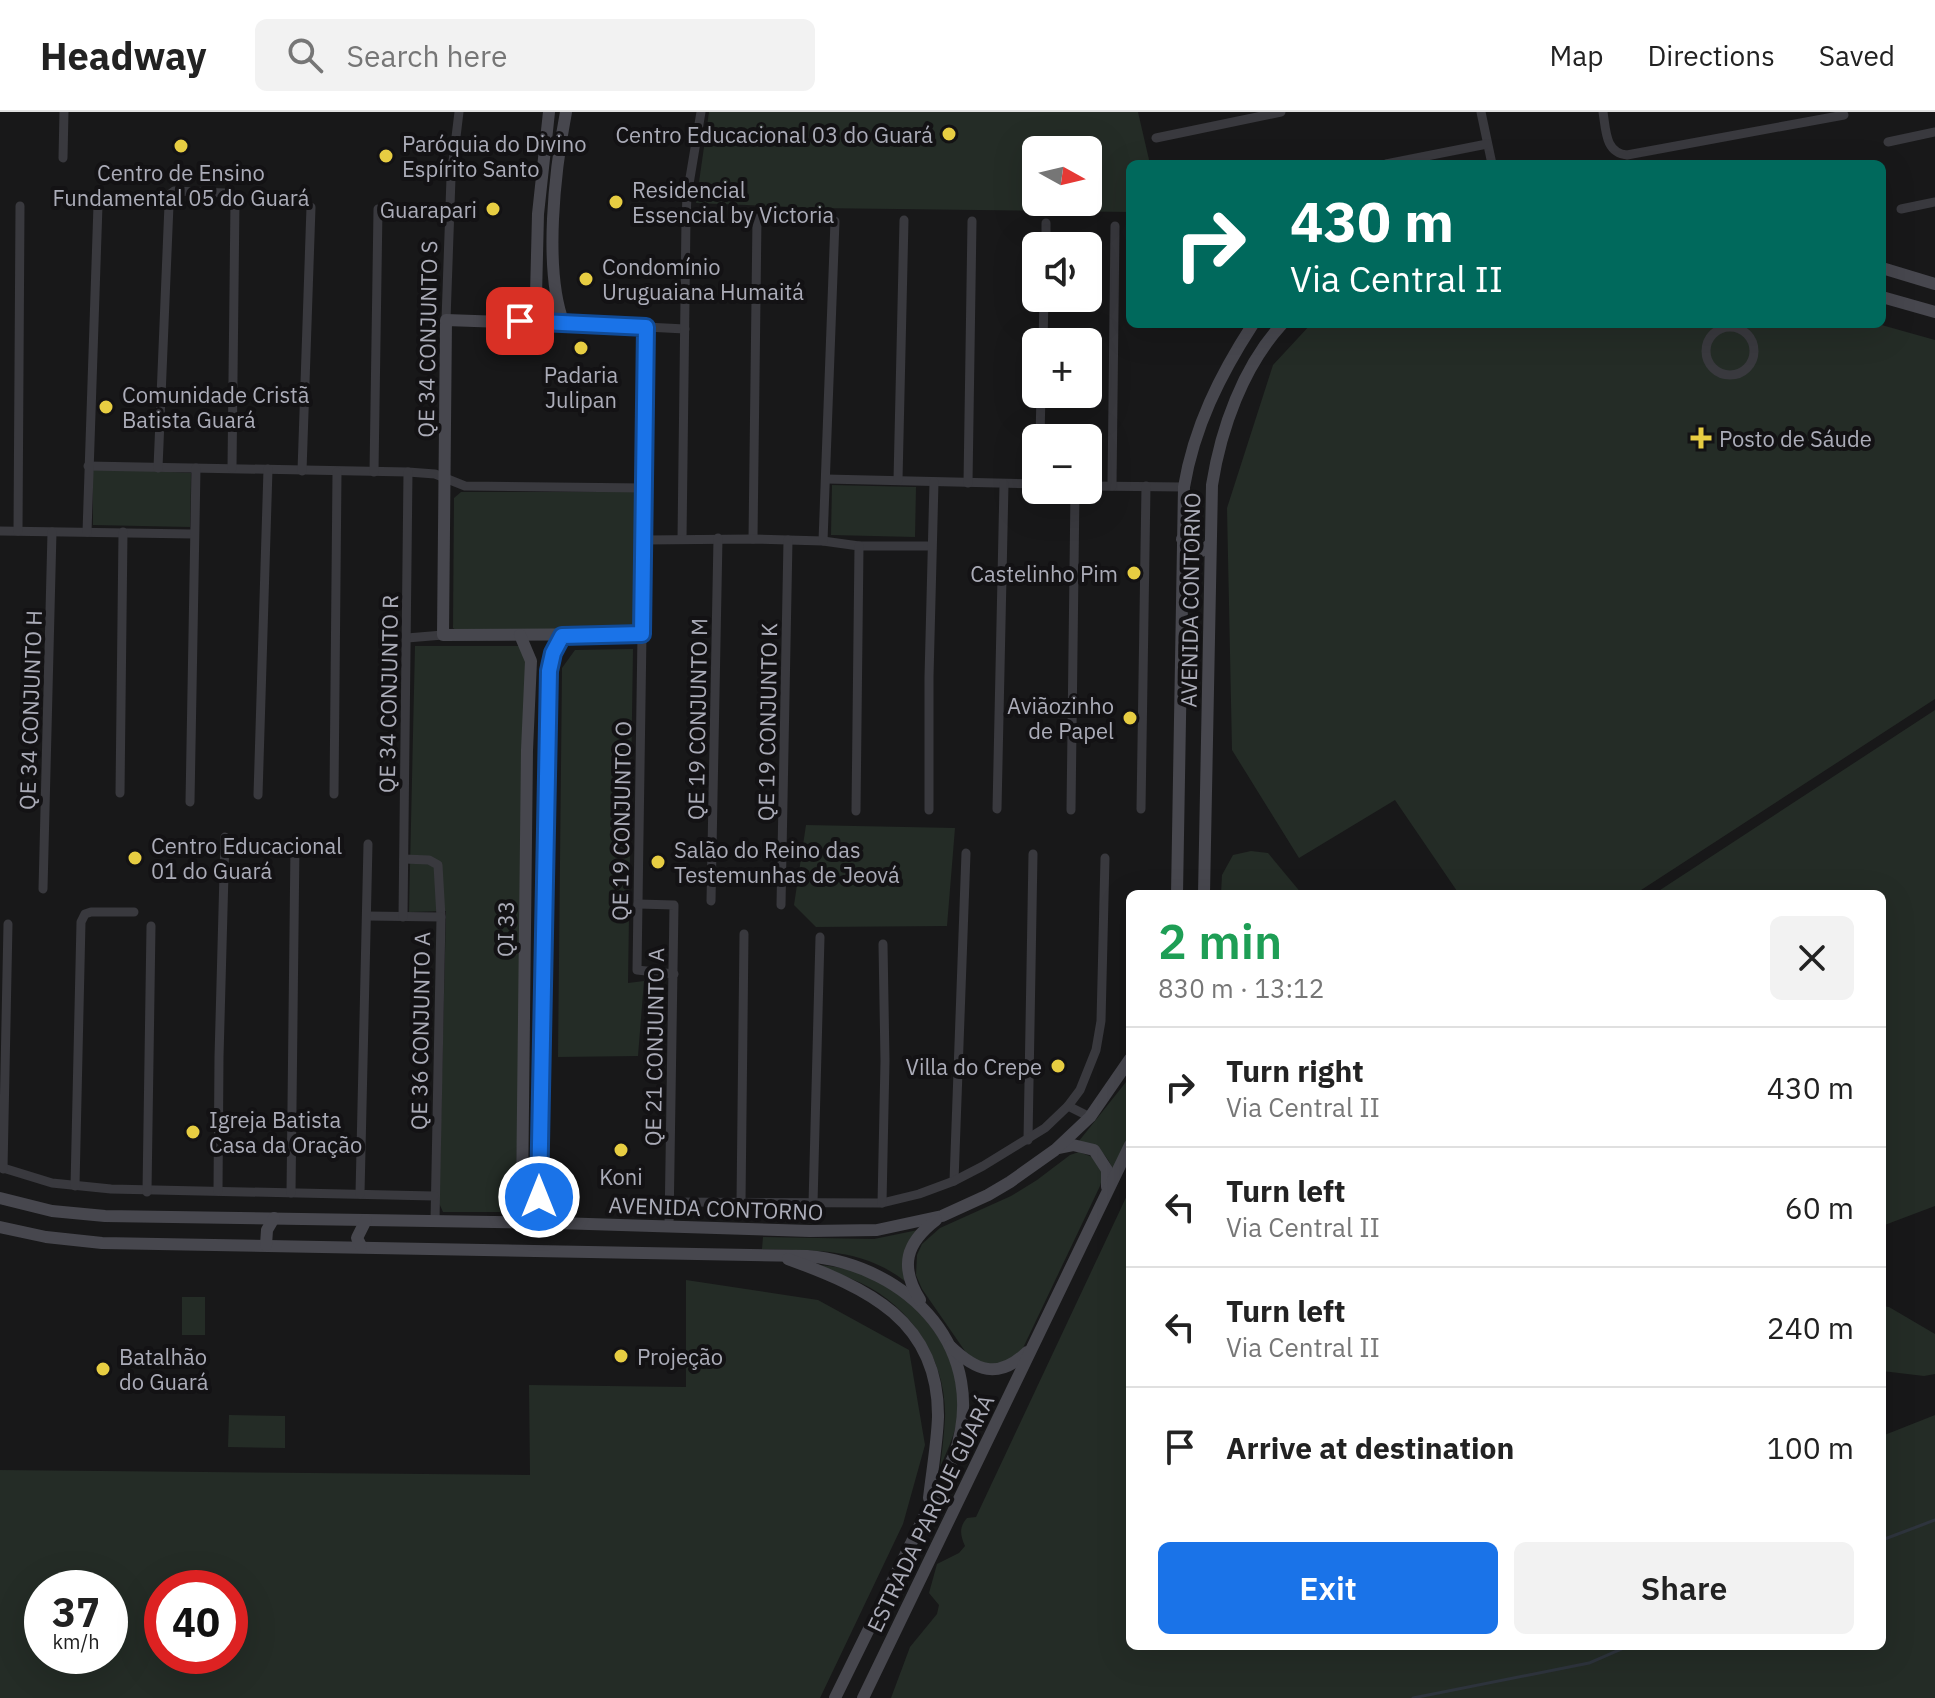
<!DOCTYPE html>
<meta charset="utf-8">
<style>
:root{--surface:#fff;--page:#f2f2f2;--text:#222;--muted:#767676;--line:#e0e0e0;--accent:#1a73e8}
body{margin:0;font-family:"IBM Plex Sans",sans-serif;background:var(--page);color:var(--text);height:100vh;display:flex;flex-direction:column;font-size:30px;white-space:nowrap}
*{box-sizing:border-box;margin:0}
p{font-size:26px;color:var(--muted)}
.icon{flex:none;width:44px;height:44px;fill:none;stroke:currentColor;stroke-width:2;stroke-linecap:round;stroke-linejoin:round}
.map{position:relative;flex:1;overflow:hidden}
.sheet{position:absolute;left:1126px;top:778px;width:760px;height:760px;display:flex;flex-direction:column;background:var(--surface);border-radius:12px;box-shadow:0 8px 32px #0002}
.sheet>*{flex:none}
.banner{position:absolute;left:1126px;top:48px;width:760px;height:168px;border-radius:12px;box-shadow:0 8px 32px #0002;background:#00695c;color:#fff;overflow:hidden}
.needle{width:52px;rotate:98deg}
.tools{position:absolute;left:1022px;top:24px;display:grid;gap:16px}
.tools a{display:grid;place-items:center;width:80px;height:80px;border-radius:12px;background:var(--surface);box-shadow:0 8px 32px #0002;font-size:40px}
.speed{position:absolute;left:24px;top:1458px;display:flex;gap:16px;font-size:40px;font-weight:700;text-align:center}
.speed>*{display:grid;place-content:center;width:104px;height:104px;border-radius:50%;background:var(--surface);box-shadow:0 8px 32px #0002;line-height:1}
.speed small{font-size:20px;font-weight:400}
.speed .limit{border:12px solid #d22;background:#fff;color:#111}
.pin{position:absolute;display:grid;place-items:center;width:68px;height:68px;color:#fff;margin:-34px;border-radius:16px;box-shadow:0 4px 12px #0006}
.me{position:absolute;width:88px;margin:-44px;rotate:0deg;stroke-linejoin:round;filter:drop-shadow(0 0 6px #0008)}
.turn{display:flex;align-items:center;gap:28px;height:168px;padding:0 32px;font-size:36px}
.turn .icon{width:104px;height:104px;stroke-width:2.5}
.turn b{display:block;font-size:56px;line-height:68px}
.round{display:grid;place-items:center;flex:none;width:84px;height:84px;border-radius:12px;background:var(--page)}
.summary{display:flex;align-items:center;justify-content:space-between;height:136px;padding:0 32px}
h1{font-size:48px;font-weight:600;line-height:60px;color:#1e9e55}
.action{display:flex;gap:16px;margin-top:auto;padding:16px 32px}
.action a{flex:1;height:92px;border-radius:12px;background:var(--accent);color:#fff;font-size:32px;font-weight:600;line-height:92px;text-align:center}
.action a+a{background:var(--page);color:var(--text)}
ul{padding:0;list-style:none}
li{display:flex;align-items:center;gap:24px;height:120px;padding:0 32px;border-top:2px solid var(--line)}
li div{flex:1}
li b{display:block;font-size:30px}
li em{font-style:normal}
header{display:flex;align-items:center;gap:48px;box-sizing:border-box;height:112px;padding:0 40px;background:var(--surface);border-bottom:2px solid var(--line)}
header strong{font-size:38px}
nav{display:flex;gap:44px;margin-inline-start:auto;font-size:28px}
.search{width:560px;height:72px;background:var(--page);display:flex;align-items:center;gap:20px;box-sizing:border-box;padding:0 28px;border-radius:12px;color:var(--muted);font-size:30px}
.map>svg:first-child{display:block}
</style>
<header>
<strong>Headway</strong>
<div class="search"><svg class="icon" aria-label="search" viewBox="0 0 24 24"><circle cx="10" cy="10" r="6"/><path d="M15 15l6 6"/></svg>Search here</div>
<nav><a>Map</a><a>Directions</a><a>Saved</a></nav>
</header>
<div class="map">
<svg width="1935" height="1586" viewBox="0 0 1935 1586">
<rect width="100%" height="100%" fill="#181819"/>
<g fill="#242c26" fill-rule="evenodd">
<path d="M709,0H1138L1150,52H1130V100L815,96L696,91ZM1036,38H1088V90H1036Z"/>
<polygon points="1311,212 1878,212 1935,228 1935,587 1635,782 1459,782 1395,688 1299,746 1232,638 1227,396 1273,253"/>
<polygon points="93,356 191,361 190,415 93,413"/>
<polygon points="832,373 916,375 915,425 831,423"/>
<polygon points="461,380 636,380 642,385 641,516 631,523 459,520 453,516 454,386"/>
<polygon points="415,534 520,534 527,549 516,1078 513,1095 501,1100 443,1100 439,1091 446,799 409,800"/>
<polygon points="633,537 628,871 644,869 638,944 558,945 562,556 575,538"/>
<polygon points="1935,598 1935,1094 1882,1114 1882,782 1654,782"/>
<polygon points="806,713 955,716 947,814 816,815 794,793"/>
<polygon points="1251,739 1268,741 1302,782 1221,782 1222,763 1233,743"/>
<path d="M1130,965V1021L1113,1057C1105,1039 1097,1035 1079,1029Z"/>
<polygon points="1079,1040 1095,1046 1103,1063 1100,1074 1023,1236 1009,1250 985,1253 967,1242 922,1177 916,1163 917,1143 922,1132 940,1116 1011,1084 1037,1068 1070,1043"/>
<path d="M1130,1077V1534H1882V1324L1935,1303V1586H891L910,1535L937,1502L939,1493L929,1481L937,1452L959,1441L965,1434C960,1423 959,1415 967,1406L976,1405Z"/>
<path d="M918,1118L906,1170C862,1135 815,1139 762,1137L763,1125L874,1127Z"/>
<path d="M814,1153C892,1153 969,1228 957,1309C954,1325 946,1341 940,1356C942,1340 944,1323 945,1306C947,1249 912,1195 861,1171C846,1164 829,1159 814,1153Z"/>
<path d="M686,1168L818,1188L909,1238L925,1333L903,1412L820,1586H0V1358L530,1363L529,1273L686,1275ZM42,1476H110V1544H42ZM162,1476H230V1544H162Z"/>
<rect x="182" y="1185" width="23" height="38"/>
<polygon points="1882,1194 1889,1195 1935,1222 1935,1262 1924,1264 1882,1259"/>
<polygon points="229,1303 285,1304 285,1336 228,1335"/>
</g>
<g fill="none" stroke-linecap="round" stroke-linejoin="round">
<g stroke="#2e343d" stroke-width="3">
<polyline points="1882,1428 1935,1408"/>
<polyline points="1413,1586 1589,1551 1628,1534"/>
</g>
<g stroke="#39393e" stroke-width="9">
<polyline points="1481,0 1492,52"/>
<path d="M1603,0C1606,18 1605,41 1627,43L1844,3"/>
<polyline points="1156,26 1281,0"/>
<polyline points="1888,30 1935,20"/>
<polyline points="63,46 64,0"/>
<polyline points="1386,52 1487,32"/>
<polyline points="1901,97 1935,90"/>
<polyline points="1046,134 1046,111"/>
<polyline points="446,208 451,66 459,0"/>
<polyline points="646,215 685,217"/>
<circle cx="1730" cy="239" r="24"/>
<polyline points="1043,230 1044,186"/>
<polyline points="1040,326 1041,282"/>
<polyline points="88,354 408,360 435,362 465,374 645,376"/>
<polyline points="158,356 169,93 170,82 174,79 225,81 235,88 232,356"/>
<polyline points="302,359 311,95"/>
<polyline points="374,360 378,97"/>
<polyline points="826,367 1036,372"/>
<polyline points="898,368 904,108"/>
<polyline points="968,371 972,109"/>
<polyline points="1088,374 1184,375"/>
<polyline points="1112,374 1115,114"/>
<polyline points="0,419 193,422"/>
<polyline points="18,419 20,94"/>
<polyline points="87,420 98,93"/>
<polyline points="682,427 686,107 687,84 701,0"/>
<polyline points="753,427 757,106"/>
<polyline points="645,428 753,427 823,429 859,434 931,434"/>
<polyline points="823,429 835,109"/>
<polyline points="642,522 637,858 674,862"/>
<polyline points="407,526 443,523"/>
<polyline points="120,681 123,420"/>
<polyline points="334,682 337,360"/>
<polyline points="258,683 268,357"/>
<polyline points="190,690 196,356"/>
<polyline points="997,697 1004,372"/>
<polyline points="1141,697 1146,374"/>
<polyline points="929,698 929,565 934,370"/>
<polyline points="1071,698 1075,378"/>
<polyline points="856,699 859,434"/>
<polyline points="404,747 429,748 438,753 441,805"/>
<polyline points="43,777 52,420"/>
<polyline points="711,789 718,426"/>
<polyline points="638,792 674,793 669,1114"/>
<polyline points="781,793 788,428"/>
<polyline points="367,804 441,805 435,1109"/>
<polyline points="403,805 408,360"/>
<polyline points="1068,994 1090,1005"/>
<polyline points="1028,1028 1033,742"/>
<polyline points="0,1055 52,1071 111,1077 434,1084"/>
<polyline points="3,1057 8,812"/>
<polyline points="954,1069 966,741"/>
<polyline points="75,1074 81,810 85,802 91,800 134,800"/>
<polyline points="218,1079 219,945 225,725"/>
<polyline points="147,1080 151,814"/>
<polyline points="291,1081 295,732"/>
<polyline points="360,1082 368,732"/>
<polyline points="669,1090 882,1091 919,1082 954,1069 983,1054 1045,1016 1068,994 1080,978 1096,938 1101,909 1105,746"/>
<polyline points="741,1091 744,822"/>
<polyline points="882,1091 885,949 883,832"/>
<polyline points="813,1092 820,825"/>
</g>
<g stroke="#47474e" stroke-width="12">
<polyline points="1882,156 1935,172"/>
<polyline points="1882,185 1935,200"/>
<polygon points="446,208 646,215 642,522 443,523"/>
<polyline points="520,209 528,205 536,184 538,102 549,0"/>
<path d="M564,212C543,158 555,57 566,0"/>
<path d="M1182,427C1189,440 1200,445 1210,432"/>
<path d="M1177,782L1184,375C1194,315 1220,263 1253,212"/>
<path d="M1204,782L1212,373C1221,316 1243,255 1282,212"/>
<polyline points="1058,1036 1073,1033 1094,1038 1107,1058 1107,1075"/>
<polyline points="0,1086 52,1099 105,1104 557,1111 810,1119 877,1118 942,1104 988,1083 1010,1070 1055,1038 1090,1005 1130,947"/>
<polyline points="508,1110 520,1095 522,1085 527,638 531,549 520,523"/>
<polyline points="557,1111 540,1094 539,1027 549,559 553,541 562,524"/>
<path d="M0,1115L46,1125L102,1131L807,1144C910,1153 991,1239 954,1344L835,1586"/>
<polyline points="266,1133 267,1118 274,1106"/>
<polyline points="361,1134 357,1126 366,1108"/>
<path d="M788,1147C867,1176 939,1208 938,1305C937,1332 932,1359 929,1386"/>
<path d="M920,1188C899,1154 906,1131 936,1108"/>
<path d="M950,1234C976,1259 998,1268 1027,1240"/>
<polyline points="863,1586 1130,1033"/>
</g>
</g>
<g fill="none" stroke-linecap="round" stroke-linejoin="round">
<g stroke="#114b97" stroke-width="20">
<polyline id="route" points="520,209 646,215 642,522 562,524 553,541 549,559 539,1085"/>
</g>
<use href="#route" stroke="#1a73e8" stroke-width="14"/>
</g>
<g fill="#e7cd42" stroke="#131214" stroke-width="3">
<circle cx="949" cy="22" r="8"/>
<circle cx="181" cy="34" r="8"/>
<circle cx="386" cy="44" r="8"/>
<circle cx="616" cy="90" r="8"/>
<circle cx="493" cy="97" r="8"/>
<circle cx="586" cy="167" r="8"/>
<circle cx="581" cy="236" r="8"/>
<circle cx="106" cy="295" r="8"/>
<path d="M1697 314h8v8h8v8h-8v8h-8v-8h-8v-8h8z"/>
<circle cx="1134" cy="461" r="8"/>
<circle cx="1130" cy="606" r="8"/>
<circle cx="135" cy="746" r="8"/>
<circle cx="658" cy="750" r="8"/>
<circle cx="1058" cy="954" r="8"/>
<circle cx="193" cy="1020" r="8"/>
<circle cx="621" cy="1038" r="8"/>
<circle cx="621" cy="1244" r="8"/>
<circle cx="103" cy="1257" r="8"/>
</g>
<g text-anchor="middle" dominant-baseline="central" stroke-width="8" stroke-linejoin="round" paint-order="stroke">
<g font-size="22" fill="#abacb8" stroke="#131214" text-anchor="start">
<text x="933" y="22" text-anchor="end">Centro Educacional 03 do Guará</text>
<text x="402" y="31">Paróquia do Divino<tspan x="402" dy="25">Espírito Santo</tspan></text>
<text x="181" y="60" text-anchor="middle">Centro de Ensino<tspan x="181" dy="25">Fundamental 05 do Guará</tspan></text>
<text x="632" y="77">Residencial<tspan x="632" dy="25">Essencial by Victoria</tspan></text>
<text x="477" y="97" text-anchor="end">Guarapari</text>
<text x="602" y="154">Condomínio<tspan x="602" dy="25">Uruguaiana Humaitá</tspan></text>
<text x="581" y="262" text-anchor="middle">Padaria<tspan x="581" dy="25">Julipan</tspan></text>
<text x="122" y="282">Comunidade Cristã<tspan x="122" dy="25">Batista Guará</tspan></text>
<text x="1719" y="326">Posto de Sáude</text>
<text x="1118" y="461" text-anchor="end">Castelinho Pim</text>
<text x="1114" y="593" text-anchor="end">Aviãozinho<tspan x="1114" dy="25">de Papel</tspan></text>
<text x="151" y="733">Centro Educacional<tspan x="151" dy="25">01 do Guará</tspan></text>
<text x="674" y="737">Salão do Reino das<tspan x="674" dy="25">Testemunhas de Jeová</tspan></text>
<text x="1042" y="954" text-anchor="end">Villa do Crepe</text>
<text x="209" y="1007">Igreja Batista<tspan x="209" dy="25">Casa da Oração</tspan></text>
<text x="621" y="1064" text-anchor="middle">Koni</text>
<text x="119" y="1244">Batalhão<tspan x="119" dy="25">do Guará</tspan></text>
<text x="637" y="1244">Projeção</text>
</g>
<g font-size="22" fill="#abacb8" stroke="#131214">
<text transform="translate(427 227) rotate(-89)">QE 34 CONJUNTO S</text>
<text transform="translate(1190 488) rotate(-89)">AVENIDA CONTORNO</text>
<text transform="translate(388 582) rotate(-89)">QE 34 CONJUNTO R</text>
<text transform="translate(30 598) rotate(-88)">QE 34 CONJUNTO H</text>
<text transform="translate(697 607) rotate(-89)">QE 19 CONJUNTO M</text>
<text transform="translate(767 610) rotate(-89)">QE 19 CONJUNTO K</text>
<text transform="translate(621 709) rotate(-89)">QE 19 CONJUNTO O</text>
<text transform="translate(505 817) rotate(-89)">QI 33</text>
<text transform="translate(420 919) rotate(-89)">QE 36 CONJUNTO A</text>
<text transform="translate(654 935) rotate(-89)">QE 21 CONJUNTO A</text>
<text transform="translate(716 1096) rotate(2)">AVENIDA CONTORNO</text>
<text transform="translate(930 1401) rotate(-64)">ESTRADA PARQUE GUARÁ</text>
</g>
</g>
</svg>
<div class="tools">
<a><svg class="needle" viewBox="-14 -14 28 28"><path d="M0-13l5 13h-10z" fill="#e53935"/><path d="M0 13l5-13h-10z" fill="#767676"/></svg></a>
<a><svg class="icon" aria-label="sound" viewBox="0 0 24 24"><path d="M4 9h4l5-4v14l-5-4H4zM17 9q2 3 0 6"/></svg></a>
<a>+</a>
<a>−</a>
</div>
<div class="speed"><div>37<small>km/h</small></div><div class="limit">40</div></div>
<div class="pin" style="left:520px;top:209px;background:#d93025"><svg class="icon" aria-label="arrive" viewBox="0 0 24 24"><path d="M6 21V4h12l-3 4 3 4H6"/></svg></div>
<svg class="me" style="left:539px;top:1085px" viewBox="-20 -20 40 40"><circle r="17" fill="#1a73e8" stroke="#fff" stroke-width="3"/><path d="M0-11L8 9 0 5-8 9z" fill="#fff"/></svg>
<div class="banner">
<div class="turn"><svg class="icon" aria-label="right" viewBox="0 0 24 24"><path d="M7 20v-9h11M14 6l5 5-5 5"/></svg><div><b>430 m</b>Via Central II</div></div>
</div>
<section class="sheet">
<div class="summary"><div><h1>2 min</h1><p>830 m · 13:12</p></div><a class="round"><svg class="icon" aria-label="close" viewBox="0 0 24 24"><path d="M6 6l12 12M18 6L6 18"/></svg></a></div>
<ul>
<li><svg class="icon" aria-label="right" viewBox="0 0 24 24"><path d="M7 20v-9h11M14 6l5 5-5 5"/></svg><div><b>Turn right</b><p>Via Central II</p></div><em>430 m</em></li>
<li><svg class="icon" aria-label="left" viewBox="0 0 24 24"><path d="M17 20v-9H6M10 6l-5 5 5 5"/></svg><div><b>Turn left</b><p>Via Central II</p></div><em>60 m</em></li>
<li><svg class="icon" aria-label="left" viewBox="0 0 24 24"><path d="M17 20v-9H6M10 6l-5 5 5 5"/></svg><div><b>Turn left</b><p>Via Central II</p></div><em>240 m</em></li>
<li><svg class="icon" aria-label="arrive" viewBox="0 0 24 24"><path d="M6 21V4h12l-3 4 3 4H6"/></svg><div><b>Arrive at destination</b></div><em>100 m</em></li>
</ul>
<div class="action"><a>Exit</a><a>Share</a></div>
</section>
</div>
